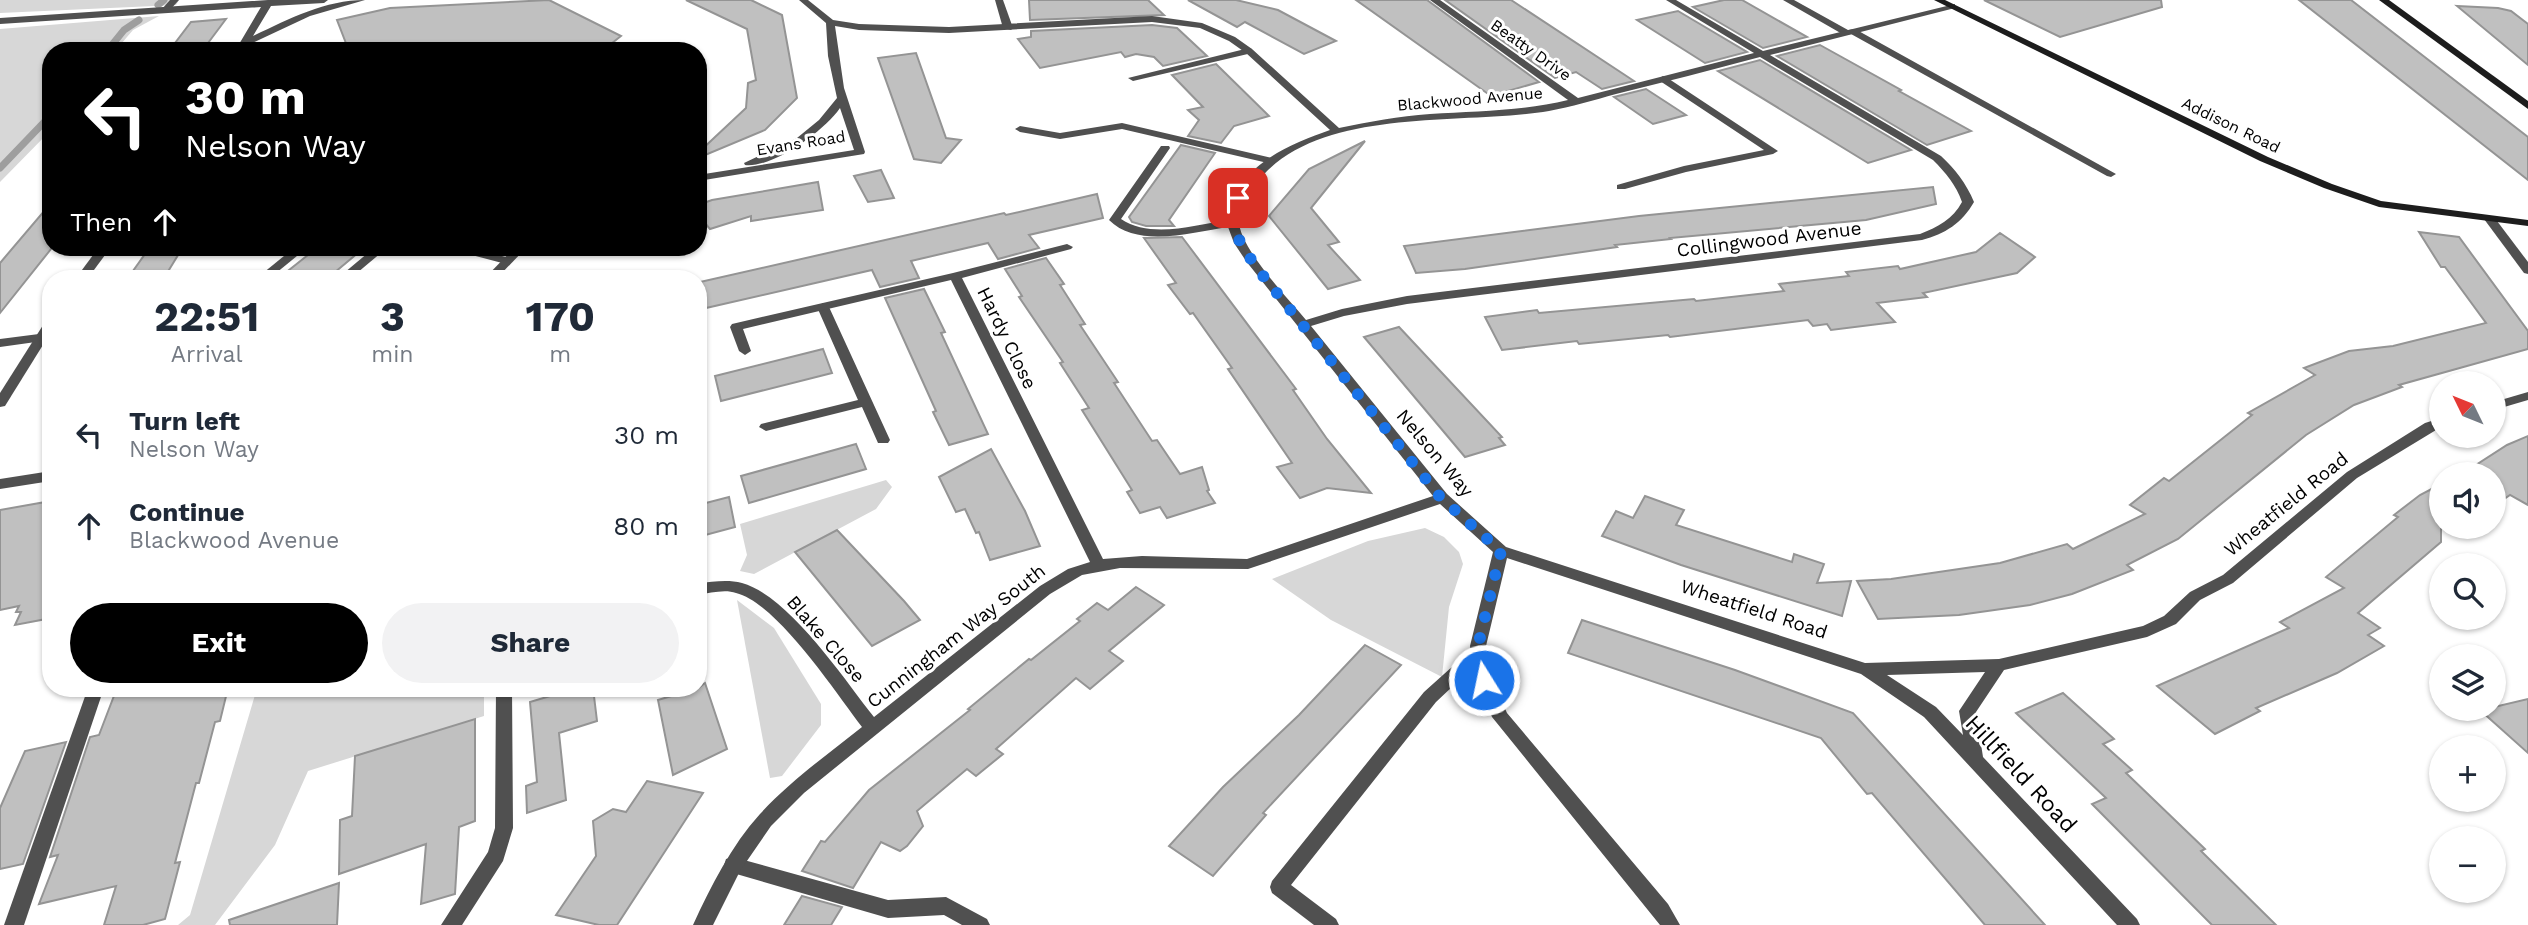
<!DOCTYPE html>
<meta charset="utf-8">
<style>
:root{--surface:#fff;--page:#f2f2f3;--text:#1f2937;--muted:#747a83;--accent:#000}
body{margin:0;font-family:"Work Sans",sans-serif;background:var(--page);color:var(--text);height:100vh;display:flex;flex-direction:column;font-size:26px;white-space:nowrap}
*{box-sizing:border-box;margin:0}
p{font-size:23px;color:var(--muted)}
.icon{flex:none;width:38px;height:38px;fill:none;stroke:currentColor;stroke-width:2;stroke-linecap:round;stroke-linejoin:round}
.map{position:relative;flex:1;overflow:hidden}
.panel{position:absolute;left:42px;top:270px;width:665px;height:427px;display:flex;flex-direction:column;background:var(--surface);border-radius:28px;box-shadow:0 2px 5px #0004}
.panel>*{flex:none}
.banner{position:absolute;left:42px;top:42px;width:665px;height:214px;border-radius:28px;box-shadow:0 2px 5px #0004;background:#000;color:#fff;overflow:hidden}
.needle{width:46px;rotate:313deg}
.fabs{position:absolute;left:2429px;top:371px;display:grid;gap:14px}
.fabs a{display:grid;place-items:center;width:77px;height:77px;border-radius:50%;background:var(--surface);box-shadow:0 2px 5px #0004;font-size:35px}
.pin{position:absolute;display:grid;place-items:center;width:60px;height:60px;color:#fff;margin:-30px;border-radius:14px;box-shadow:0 4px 10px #0006}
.me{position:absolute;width:77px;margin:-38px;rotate:350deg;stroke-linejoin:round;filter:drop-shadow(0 0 5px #0008)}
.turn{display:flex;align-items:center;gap:24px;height:147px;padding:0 28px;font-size:32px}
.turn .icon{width:91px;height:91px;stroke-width:2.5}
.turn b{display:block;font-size:49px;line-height:60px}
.then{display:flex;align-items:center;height:66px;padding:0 28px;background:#0003;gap:14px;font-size:26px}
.eta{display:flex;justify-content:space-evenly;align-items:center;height:119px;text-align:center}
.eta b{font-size:42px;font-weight:700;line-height:49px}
.action{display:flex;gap:14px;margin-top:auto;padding:14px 28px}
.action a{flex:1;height:80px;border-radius:42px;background:var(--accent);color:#fff;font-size:28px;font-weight:700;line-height:80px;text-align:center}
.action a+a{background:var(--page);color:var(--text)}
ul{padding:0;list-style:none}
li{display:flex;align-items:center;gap:21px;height:91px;padding:0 28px}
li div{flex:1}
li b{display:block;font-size:26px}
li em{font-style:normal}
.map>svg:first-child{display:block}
</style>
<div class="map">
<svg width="2528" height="925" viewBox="0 0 2528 925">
<rect width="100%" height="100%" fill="#fff"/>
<g fill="#d7d7d7">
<polygon points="0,0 179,0 176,5 0,13"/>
<polygon points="159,16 133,30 115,51 51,51 51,130 0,182 0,29"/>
<polygon points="886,480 892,487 876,509 754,574 740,571 747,555 740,524"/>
<polygon points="1425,528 1444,537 1459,552 1463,564 1449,607 1442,677 1331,620 1272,579 1368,541"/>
<polygon points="737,600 774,628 821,704 821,725 782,776 770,778"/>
<polygon points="257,688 484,688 484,716 308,771 275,845 215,925 178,925 190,915"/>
</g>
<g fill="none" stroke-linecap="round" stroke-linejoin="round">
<g stroke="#9e9e9e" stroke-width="7">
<polyline points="158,5 164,0"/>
<polyline points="107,51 124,30 139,20"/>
<polyline points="0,168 51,115"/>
</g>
</g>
<g fill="#c0c0c0" stroke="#949494" stroke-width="2">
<polygon points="549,0 621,36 602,51 349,51 337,20 390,8"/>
<polygon points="686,0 751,0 782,15 797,98 765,130 698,158 698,153 746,108 748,83 756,80 747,29"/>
<polygon points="1029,0 1148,0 1164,15 1030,20"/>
<polygon points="1188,0 1236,0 1278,10 1336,41 1304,54 1245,22 1237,27"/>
<polygon points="1356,0 1427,0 1539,82 1491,96"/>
<polygon points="1445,0 1511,0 1634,81 1602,89 1576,72 1555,78"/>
<polygon points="1724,0 1742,0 1807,37 1763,48 1693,7"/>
<polygon points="1984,0 2161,0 2162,7 2060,37"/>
<polygon points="2299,0 2351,0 2528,137 2528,180"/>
<polygon points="2457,6 2498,8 2511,11 2528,24 2528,65"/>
<polygon points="1678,11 1747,52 1705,63 1637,20"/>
<polygon points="226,19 202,51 169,51 191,22"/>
<polygon points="1152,25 1177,28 1207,56 1163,66 1154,57 1136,54 1125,57 1121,52 1040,68 1018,39 1031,37 1031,31"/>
<polygon points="1820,45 1901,90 1899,91 1971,131 1927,145 1777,56"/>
<polygon points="916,53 946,138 961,140 941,163 914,159 878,58"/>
<polygon points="1760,60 1911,150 1868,163 1718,71"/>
<polygon points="1216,64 1269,116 1234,126 1221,143 1188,136 1199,120 1188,110 1203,107 1172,75"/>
<polygon points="1646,89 1686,115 1653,124 1614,97"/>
<polygon points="1365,141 1311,208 1339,242 1328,245 1360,280 1328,289 1269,216 1309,169"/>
<polygon points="1181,145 1215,153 1169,220 1174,226 1146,226 1132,222 1129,217"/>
<polygon points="881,170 894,198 868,202 854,176"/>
<polygon points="818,182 823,210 751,221 751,216 710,229 698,215 698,205 712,200"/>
<polygon points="1933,187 1936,204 1866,220 1670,238 1671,239 1615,245 1617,247 1465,269 1416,273 1404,246 1639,216"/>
<polygon points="1097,194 1103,218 1029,235 1039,248 998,259 988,243 911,261 919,278 880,287 872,270 706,308 700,282 1004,213 1006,215"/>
<polygon points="51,203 51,249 0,313 0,263"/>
<polygon points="2419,232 2459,237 2528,331 2528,349 2399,385 2402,387 2354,405 2306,435 2178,539 2127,565 2133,570 2072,594 2030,605 1959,615 1878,619 1857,581 1891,579 2000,563 2067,544 2073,549 2145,514 2130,505 2164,478 2169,481 2252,415 2248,413 2315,375 2304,368 2349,351 2393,346 2486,323 2445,267 2441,267"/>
<polygon points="2000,233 2035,257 2017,273 1923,293 1927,297 1877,303 1895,322 1831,330 1827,324 1813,326 1808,320 1670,337 1668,335 1579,344 1577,341 1502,350 1485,317 1537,310 1539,313 1694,299 1696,301 1784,291 1779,284 1849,276 1846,272 1898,266 1900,269 1976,252"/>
<polygon points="1182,237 1296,389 1293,390 1327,439 1371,493 1327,488 1300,498 1277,467 1292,463 1228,369 1232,368 1193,313 1190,314 1168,285 1176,283 1144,238"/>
<polygon points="150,247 183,247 164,278 128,278"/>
<polygon points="318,247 365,247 328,278 279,278"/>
<polygon points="1046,258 1064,284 1060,285 1085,324 1080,325 1118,382 1114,383 1152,441 1157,440 1180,474 1202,467 1209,490 1207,491 1215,503 1167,518 1160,507 1140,513 1127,492 1132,490 1082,410 1089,408 1060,363 1063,362 1019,297 1022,296 1005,269"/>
<polygon points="924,289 945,332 941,333 988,434 949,445 933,412 936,411 885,298"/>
<polygon points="1399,327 1502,437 1499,438 1505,445 1465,457 1364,337"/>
<polygon points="823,349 832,373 721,401 715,376"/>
<polygon points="2528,436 2528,505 2510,495 2494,506 2494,474 2462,474 2507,445"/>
<polygon points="856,444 866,469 749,503 741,476"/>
<polygon points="991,449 1025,511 1040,546 990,560 979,532 976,533 965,509 956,512 939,477"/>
<polygon points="2441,484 2441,542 2358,613 2380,628 2368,635 2384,646 2337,673 2256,708 2260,711 2215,734 2157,686 2289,628 2280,622 2344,588 2326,577 2398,517 2394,515 2420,495"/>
<polygon points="1645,496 1684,510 1676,525 1792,562 1794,554 1824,564 1817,583 1851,581 1842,616 1681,565 1602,536 1616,511 1633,518"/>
<polygon points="729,497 735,527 698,537 698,505"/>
<polygon points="51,501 51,610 46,619 15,625 21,612 16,612 19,606 0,610 0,510"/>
<polygon points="837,530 904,601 920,620 872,646 795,552"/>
<polygon points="1136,587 1164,605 1109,651 1123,661 1090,689 1076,678 996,749 1003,754 976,776 967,769 917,811 923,826 907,846 900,851 881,842 853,888 802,871 821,841 825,842 869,790 970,710 968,709 1029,659 1031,660 1080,621 1077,619 1097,603 1108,610"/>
<polygon points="1582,620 1735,670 1853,713 2045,925 1985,925 1872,793 1867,794 1821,738 1568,653"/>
<polygon points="1365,645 1401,665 1263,813 1266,815 1213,876 1169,846 1223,787 1299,715"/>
<polygon points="705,683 727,749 673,775 658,700 698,688"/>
<polygon points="117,688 228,688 220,721 215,722 199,783 196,783 175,863 180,862 165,919 143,925 104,925 116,886 39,904 58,855 50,857 90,737 99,735"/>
<polygon points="577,688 593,688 597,721 559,733 566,800 527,813 526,786 537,782 530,702"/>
<polygon points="2063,693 2114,739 2103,744 2132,770 2126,773 2205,849 2201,851 2276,925 2212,925 2092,804 2106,798 2016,713"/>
<polygon points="2528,699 2528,753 2480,710 2494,709 2494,707"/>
<polygon points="475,719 475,821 459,827 455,894 421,904 426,844 339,874 340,820 352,816 355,756"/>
<polygon points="66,742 23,864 0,869 0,808 25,751"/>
<polygon points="647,781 703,793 617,925 599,925 556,915 596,856 593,821 613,809 626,812"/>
<polygon points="339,883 337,925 230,925 229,920"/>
<polygon points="802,896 842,907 831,925 784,925"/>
</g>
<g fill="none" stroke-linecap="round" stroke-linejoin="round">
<g fill="#505050" fill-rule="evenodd">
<polygon points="170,0 179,0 169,11 163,11 162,9"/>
<polygon points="995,0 1003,0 1013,28 1011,30 1003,28"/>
<polygon points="1783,0 1794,0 1848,30 1855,29 2116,174 2111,177 2107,176 1851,34 1844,35"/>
<polygon points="1249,48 1252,49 1252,53 1133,81 1128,78"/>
<polygon points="1663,76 1666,77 1778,151 1773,154 1686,172 1625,189 1617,189 1617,185 1684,166 1764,150 1660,81 1658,79"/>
<polygon points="1122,123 1272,158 1277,161 1272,164 1122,129 1060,139 1020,132 1015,129 1020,126 1060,133"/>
<polygon points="295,247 308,247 270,278 257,278"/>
<polygon points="375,247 388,247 351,278 338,278"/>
<polygon points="447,247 466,247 510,258 512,260 506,264 449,249"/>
<polygon points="823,303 829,307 890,440 888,443 878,443 862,407 766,431 759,427 761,424 858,400 817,307"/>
<polygon points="39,334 43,335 45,338 43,341 0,347 0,339"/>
<polygon points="1479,646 1485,648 1487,652 1485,656 1436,702 1291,885 1336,919 1339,925 1314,925 1272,893 1270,887 1272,881 1424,692 1473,648"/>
<polygon points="733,857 888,900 946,897 987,919 990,925 962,925 944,915 888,918 726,871 724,865 726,859"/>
</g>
<g fill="#505050" fill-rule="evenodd">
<path d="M268,0H328L324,3L271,6L253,36C289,19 325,0 365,0L310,16L248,45L245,51H235L261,7L0,24V18Z"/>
<path d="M799,0H808L833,20L859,24L949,27L1152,16L1202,23L1235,37L1252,49L1339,128C1369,122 1399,116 1430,114C1476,111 1523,111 1568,100L1430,0H1440L1578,98L1754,53L1666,0H1676L1763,51L1955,4V8L1770,55L1941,156C1955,169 1966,183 1974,202C1962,223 1945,234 1922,240L1407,304L1344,316L1311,326L1447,494L1506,547L1865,663L1999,659L2143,626L2164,616L2190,592L2223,575L2347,472L2425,423L2441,418V427L2357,478L2233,583L2200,600L2176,624L2147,637L2004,670L1976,712L1983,757L2137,919L2140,925H2117L1924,717L1861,674L1507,558L1486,646L1492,680L1507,713L1668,904L1680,925H1660L1492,717L1476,680L1470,646L1493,552L1440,504L1248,569L1120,568L1082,575L1050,594L804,793L771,826L740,871L713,925H693C711,886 731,846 760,814C790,781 827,755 862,727C836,693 777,603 736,593C725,589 710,593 698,595V583C713,582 727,579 742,583C789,596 844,679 874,717L1040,586L1068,569L1090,562L951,280L743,329L751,351L745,355L739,351L730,327L732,324L953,273L1067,244L1073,247L1071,249L962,278L1103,559L1142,556L1247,559L1433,496L1246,261L1234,243L1228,227C1193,232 1138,249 1109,220L1161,146H1169L1170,148L1121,219C1151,239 1195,225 1228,220C1233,168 1287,145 1330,130L1246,53L1229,41L1200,28L1152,22L949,33L859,30L835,26L844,88L865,152L864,154L698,181V175L854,150L840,108C824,131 774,168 745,165L744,163L797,138L819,120L837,98L828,56L826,23ZM1760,57L1933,160C1946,173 1956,185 1962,202C1953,219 1938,227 1920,234L1407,296L1342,309L1306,320C1288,298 1238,247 1239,220C1240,204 1247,194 1257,182C1319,105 1461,126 1549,111C1571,107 1594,100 1616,94C1664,82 1712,70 1760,57ZM1985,672L1959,711L1963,735L1936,707L1887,675Z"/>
<polygon points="2490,216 2494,217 2528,262 2528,274 2524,273 2484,219"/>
<polygon points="99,247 111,247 88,278 76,278"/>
<polygon points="515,247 527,247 497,278 485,278"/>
<polygon points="51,318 51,332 5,406 0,407 0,393 45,322"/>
<polygon points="2528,392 2528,400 2494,410 2494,402"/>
<polygon points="51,471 51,481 0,489 0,479"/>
<polygon points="88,688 104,688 24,925 4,925"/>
<polygon points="496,688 512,688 513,828 503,861 462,925 441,925 488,852 495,828"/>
</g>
<g fill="#1d1d1d" fill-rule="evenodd">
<polygon points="1934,0 1945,0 2268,157 2332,184 2381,201 2528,220 2528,226 2379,207 2324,188 2260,161"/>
<polygon points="2379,0 2389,0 2528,101 2528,109"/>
</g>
</g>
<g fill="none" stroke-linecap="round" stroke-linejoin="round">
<path stroke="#1a73e8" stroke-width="12" stroke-dasharray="0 21.6" d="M1238,198C1231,235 1237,237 1256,267L1441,498L1501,551L1478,646L1484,680"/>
</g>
<g text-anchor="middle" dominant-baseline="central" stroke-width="6" stroke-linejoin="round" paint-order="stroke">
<g font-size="16" fill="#000" stroke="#fff">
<text transform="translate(1531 50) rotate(35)">Beatty Drive</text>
<text transform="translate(1470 99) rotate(-5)">Blackwood Avenue</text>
<text transform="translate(2231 125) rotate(26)">Addison Road</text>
<text transform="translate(801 143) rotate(-9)">Evans Road</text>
</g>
<g font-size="19" fill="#000" stroke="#fff">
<text transform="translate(1769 239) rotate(-7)">Collingwood Avenue</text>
<text transform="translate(1007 338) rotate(64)">Hardy Close</text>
<text transform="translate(1435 453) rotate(50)">Nelson Way</text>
<text transform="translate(2286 504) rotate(-39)">Wheatfield Road</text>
<text transform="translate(1754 609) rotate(18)">Wheatfield Road</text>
<text transform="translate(956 636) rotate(-38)">Cunningham Way South</text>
<text transform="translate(826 639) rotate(49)">Blake Close</text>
</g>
<g font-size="23" fill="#000" stroke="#fff">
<text transform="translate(2021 774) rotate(47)">Hillfield Road</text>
</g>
</g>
</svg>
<div class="fabs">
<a><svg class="needle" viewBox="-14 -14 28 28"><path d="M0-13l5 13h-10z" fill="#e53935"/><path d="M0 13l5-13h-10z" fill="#747a83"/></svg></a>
<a><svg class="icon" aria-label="sound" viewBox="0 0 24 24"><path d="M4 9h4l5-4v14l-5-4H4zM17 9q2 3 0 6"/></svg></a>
<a><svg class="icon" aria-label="search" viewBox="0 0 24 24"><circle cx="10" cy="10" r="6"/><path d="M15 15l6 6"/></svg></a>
<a><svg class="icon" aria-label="layers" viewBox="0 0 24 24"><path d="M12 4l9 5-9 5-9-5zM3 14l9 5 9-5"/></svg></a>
<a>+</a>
<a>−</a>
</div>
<div class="pin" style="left:1238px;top:198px;background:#d93025"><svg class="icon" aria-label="arrive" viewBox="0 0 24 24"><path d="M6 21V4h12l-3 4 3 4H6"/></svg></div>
<svg class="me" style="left:1484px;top:680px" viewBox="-20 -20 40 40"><circle r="17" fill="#1a73e8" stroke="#fff" stroke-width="3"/><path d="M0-11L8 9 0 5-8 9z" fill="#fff"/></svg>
<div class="banner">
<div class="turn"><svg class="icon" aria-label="left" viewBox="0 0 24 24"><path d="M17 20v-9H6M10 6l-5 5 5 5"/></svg><div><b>30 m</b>Nelson Way</div></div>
<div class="then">Then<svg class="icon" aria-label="ahead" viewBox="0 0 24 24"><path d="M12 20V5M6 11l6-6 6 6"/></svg></div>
</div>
<section class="panel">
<div class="eta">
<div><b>22:51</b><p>Arrival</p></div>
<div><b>3</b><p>min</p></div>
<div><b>170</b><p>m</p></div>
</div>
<ul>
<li><svg class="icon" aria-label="left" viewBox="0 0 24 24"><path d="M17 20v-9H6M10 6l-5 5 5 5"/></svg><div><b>Turn left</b><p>Nelson Way</p></div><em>30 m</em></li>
<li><svg class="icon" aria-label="ahead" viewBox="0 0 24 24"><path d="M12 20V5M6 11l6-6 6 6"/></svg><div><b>Continue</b><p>Blackwood Avenue</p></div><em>80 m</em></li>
</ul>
<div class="action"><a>Exit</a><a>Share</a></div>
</section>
</div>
